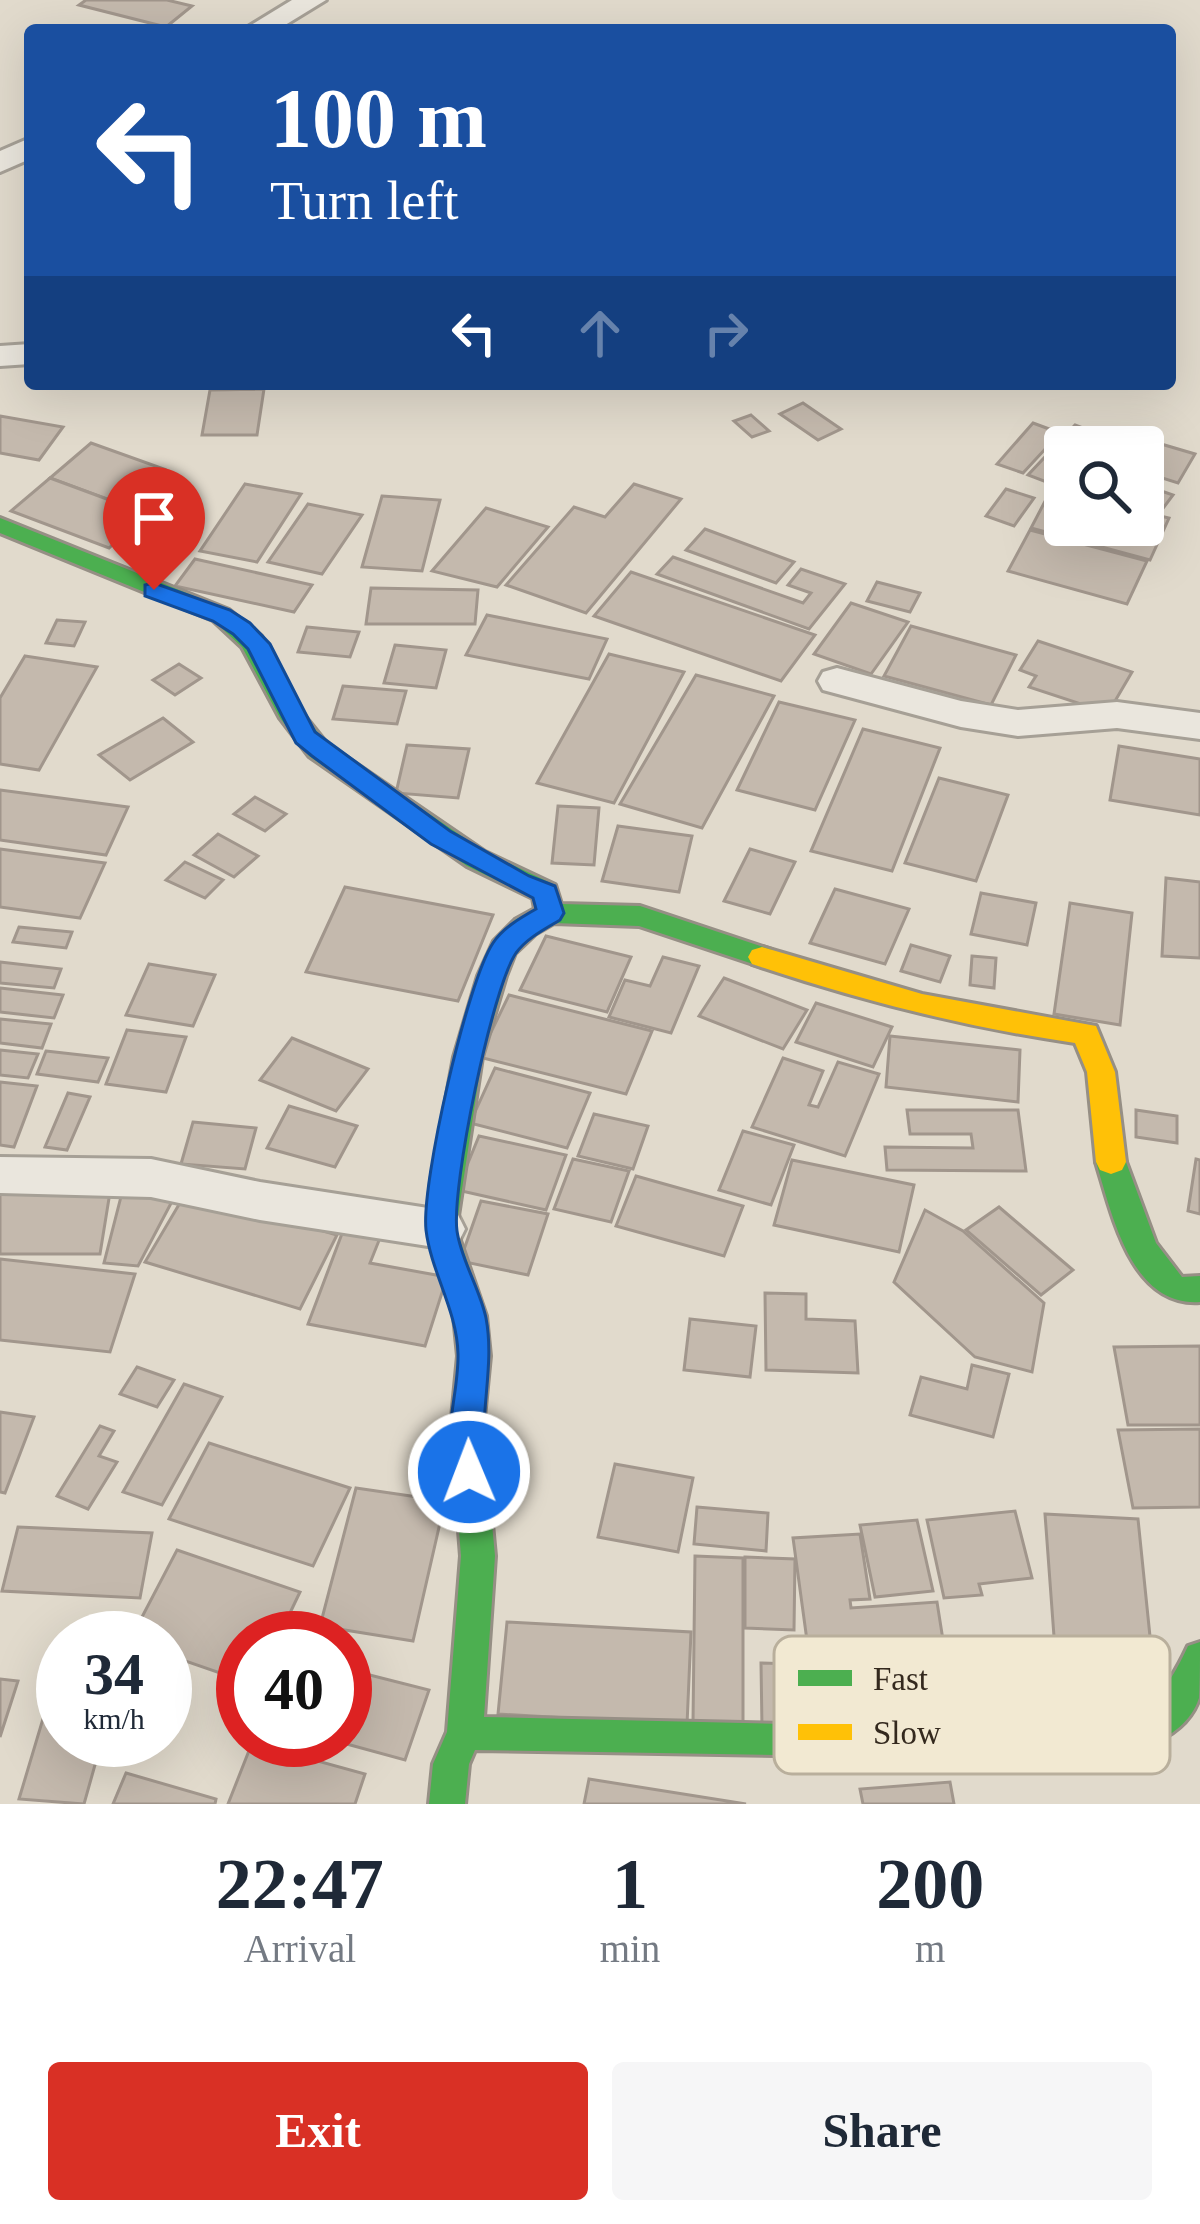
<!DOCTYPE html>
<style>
:root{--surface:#fff;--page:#f6f6f7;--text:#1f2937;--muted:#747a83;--accent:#d93025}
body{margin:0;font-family:Georgia,serif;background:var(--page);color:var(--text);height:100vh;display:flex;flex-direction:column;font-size:45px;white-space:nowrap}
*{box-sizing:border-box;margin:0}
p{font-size:39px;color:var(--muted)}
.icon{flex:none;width:66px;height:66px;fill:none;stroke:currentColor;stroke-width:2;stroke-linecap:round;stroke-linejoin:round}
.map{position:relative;height:1804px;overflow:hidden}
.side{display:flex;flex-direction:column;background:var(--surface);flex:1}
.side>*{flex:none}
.hud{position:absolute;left:24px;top:24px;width:1152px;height:366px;border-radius:12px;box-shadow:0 12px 48px #0002;background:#1a4fa0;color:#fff;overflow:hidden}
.fabs{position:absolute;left:1044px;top:426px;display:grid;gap:24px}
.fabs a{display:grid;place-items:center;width:120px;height:120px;border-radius:12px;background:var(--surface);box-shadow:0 12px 48px #0002;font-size:60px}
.speed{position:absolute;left:36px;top:1611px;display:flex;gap:24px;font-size:60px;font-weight:700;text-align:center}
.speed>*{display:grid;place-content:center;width:156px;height:156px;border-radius:50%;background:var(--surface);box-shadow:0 12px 48px #0002;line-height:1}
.speed small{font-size:30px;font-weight:400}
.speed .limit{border:18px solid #d22;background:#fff;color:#111}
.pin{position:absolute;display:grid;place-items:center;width:102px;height:102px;color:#fff;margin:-123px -51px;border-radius:50% 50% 50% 0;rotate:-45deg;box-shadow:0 0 12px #0007}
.pin .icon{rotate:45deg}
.me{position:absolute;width:132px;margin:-66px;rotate:359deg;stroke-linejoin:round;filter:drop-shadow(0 0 9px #0008)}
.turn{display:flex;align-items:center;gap:42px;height:252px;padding:0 48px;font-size:54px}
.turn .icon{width:156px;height:156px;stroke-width:2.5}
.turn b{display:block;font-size:84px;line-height:102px}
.lanes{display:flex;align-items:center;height:114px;padding:0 48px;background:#0003;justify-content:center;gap:60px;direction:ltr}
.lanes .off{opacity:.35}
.eta{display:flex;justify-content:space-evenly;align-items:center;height:204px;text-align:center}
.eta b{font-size:72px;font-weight:700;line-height:84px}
.action{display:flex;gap:24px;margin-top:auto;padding:24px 48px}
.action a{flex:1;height:138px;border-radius:12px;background:var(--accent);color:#fff;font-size:48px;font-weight:700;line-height:138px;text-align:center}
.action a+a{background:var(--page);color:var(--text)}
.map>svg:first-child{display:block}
</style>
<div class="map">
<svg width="1200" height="1804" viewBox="0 0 1200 1804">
<rect width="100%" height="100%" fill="#e1dacc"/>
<g fill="#c4b9ad" stroke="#a1968c" stroke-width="3">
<polygon points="86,0 167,0 192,6 166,27 79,5"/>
<polygon points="264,389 257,435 202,435 210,390"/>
<polygon points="803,403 841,429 818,440 780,414"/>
<polygon points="751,415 769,431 752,437 734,421"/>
<polygon points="0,416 63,427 39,460 0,453"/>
<polygon points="1033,423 1060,433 1023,473 997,464"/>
<polygon points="1075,425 1104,436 1094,447 1065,447 1065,478 1057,486 1028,475"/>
<polygon points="1134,436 1195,454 1178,483 1143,472 1143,447 1127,447"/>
<polygon points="91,443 164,469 123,505 50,478"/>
<polygon points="50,478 123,505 147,513 109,548 11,511"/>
<polygon points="245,484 301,494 257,562 200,551"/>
<polygon points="634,484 681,499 586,613 506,585 574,507 605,517"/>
<polygon points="1147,486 1173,495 1161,511 1143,504"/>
<polygon points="1052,488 1065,491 1065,525 1143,525 1143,512 1169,518 1150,560 1031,528"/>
<polygon points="1006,489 1034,498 1014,526 986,516"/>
<polygon points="382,496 440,500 422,571 362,567"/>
<polygon points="308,504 362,515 322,574 268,562"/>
<polygon points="158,506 199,519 172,547 131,534"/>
<polygon points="486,508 548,527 497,587 432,571"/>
<polygon points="705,529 794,562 776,583 686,550"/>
<polygon points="1030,530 1147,561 1127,604 1008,571"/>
<polygon points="673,557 803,603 811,593 788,585 801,569 845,584 809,629 657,574"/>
<polygon points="195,559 312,585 294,612 175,586"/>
<polygon points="631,572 815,635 781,681 594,616"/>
<polygon points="877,582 920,593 910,612 867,601"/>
<polygon points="371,588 478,590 475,624 366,624"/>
<polygon points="851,603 908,622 871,674 814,654"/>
<polygon points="487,615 607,639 589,679 466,655"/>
<polygon points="57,620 85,622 74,646 46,643"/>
<polygon points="911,626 1016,655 991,705 884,676"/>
<polygon points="307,627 359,632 350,657 298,652"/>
<polygon points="1038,641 1132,672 1108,713 1029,687 1036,676 1020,670"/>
<polygon points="395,645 446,650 436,688 384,683"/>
<polygon points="609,654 684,672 614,803 537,783"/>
<polygon points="25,656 97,667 39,770 0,764 0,698"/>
<polygon points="179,664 201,678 175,695 153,680"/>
<polygon points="696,675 774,696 702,828 620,804"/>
<polygon points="343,686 406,691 397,724 333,719"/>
<polygon points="779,702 855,720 815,810 737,790"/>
<polygon points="163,718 193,742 130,780 99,755"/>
<polygon points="863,729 940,748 892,871 811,851"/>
<polygon points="407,745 469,749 458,798 396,793"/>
<polygon points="1119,746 1200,759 1200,815 1110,800"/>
<polygon points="939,778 1008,795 976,881 905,863"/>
<polygon points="0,790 128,807 106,855 0,840"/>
<polygon points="255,797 286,814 265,831 234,814"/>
<polygon points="558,806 599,808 594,865 552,863"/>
<polygon points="618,826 692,836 679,892 602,881"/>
<polygon points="218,834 258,856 234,877 194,855"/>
<polygon points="0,849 105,863 80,918 0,907"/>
<polygon points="750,849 795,862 770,914 724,901"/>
<polygon points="185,862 223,880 205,898 166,880"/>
<polygon points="1166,878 1200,882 1200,958 1162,956"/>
<polygon points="345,887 493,915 458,1001 306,972"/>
<polygon points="835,889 909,909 885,964 810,943"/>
<polygon points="981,893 1036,903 1027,945 971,934"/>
<polygon points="1070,903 1132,913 1120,1025 1054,1014"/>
<polygon points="19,927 72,932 66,948 13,942"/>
<polygon points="546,936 631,957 607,1012 520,990"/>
<polygon points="911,945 950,956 940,982 901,971"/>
<polygon points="972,956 996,958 994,988 970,985"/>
<polygon points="663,957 699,966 671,1033 609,1017 625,980 650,986"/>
<polygon points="0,962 61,969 54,988 0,983"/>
<polygon points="149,964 215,975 193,1026 126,1015"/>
<polygon points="724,978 807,1010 783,1049 699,1016"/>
<polygon points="0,988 63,995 54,1018 0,1012"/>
<polygon points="509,995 652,1031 626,1094 479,1057"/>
<polygon points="816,1003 892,1027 873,1067 796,1042"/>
<polygon points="0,1019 51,1024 42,1048 0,1043"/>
<polygon points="127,1030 186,1037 166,1092 106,1084"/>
<polygon points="890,1036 1020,1050 1018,1102 886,1087"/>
<polygon points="292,1038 368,1069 336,1111 260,1080"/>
<polygon points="0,1050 38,1054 28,1078 0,1075"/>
<polygon points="46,1051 108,1058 98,1082 37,1074"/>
<polygon points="783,1058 823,1071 809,1105 818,1107 838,1062 879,1074 845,1156 752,1127"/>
<polygon points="495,1068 590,1093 567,1148 470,1123"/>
<polygon points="0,1082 37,1086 14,1147 0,1145"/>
<polygon points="68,1093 90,1097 67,1150 45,1147"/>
<polygon points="289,1106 357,1126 335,1167 267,1148"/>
<polygon points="907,1110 1018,1110 1026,1171 887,1170 885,1147 973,1148 971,1134 910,1134"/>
<polygon points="1136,1110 1177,1116 1177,1143 1136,1137"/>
<polygon points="594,1114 648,1126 633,1169 578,1156"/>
<polygon points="193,1122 256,1128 245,1169 181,1164"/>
<polygon points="743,1131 794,1145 771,1205 719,1190"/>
<polygon points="479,1136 566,1155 546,1210 457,1190"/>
<polygon points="573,1159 629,1171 611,1222 554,1209"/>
<polygon points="1196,1159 1200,1160 1200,1214 1188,1211"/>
<polygon points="792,1160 914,1185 899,1252 774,1225"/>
<polygon points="636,1176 743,1206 724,1256 616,1226"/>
<polygon points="124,1185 178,1190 138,1266 104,1263"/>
<polygon points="0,1186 111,1186 100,1254 0,1254"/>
<polygon points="187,1191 337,1235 300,1309 145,1262"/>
<polygon points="481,1201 548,1214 528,1275 460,1261"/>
<polygon points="999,1207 1073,1270 1041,1295 966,1230"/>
<polygon points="925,1210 963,1231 1044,1303 1032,1372 975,1357 894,1282"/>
<polygon points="343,1231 380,1238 370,1263 447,1277 425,1346 308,1324"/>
<polygon points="0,1259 135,1274 110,1352 0,1340"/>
<polygon points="765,1293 806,1294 806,1319 855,1321 858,1373 766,1370"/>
<polygon points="690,1319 756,1326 750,1377 684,1370"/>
<polygon points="1200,1346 1200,1425 1128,1425 1114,1347"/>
<polygon points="972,1365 1009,1374 993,1437 910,1415 921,1377 967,1389"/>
<polygon points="137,1367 174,1380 157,1407 120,1394"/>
<polygon points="184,1384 222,1397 162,1505 123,1492"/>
<polygon points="0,1412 34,1417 5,1493 0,1492"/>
<polygon points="100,1426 114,1431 99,1456 117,1462 88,1509 57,1496"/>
<polygon points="1200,1429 1200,1507 1133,1508 1118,1430"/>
<polygon points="209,1443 350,1488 313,1566 169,1519"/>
<polygon points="615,1464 693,1478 678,1552 598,1537"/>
<polygon points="356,1488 445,1501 413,1641 320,1626"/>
<polygon points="697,1507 768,1513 766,1551 694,1544"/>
<polygon points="1015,1511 1032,1578 979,1584 982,1595 944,1598 927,1520"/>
<polygon points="1045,1514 1138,1519 1152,1656 1055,1650"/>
<polygon points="917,1520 933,1591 875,1597 860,1525"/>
<polygon points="18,1527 152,1533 140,1598 2,1591"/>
<polygon points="860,1534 870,1599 850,1600 851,1608 937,1602 943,1640 808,1648 793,1538"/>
<polygon points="177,1550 300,1592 278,1638 243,1638 243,1681 165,1654 165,1638 131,1638"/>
<polygon points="695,1556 743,1558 743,1725 693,1723"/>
<polygon points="745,1557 795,1559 794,1630 745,1628"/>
<polygon points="507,1622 691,1632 687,1725 498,1714"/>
<polygon points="761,1663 793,1664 794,1729 762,1728"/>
<polygon points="350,1670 429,1690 405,1760 332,1740 345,1740 345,1684"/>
<polygon points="0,1679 18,1681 0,1737"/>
<polygon points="48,1702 63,1703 63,1740 102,1740 84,1804 19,1799"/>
<polygon points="252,1743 365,1774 355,1804 228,1804"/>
<polygon points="126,1773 216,1799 215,1804 113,1804"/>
<polygon points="589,1779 746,1804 584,1804"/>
<polygon points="950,1782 954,1804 863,1804 860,1789"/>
</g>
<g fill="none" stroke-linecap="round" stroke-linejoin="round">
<g stroke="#a6a096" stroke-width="6">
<g id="street">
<polygon points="292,0 326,0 277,30 243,30"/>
<polygon points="30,138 30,159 0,172 0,151"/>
<polygon points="30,344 30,364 0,366 0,346"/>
<polygon points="837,668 961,701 1018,710 1117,702 1200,713 1200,739 1117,728 1018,736 961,727 823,690 818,681 823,672"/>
<polygon points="0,1157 151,1159 260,1182 441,1210 458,1215 465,1229 458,1243 441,1248 260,1220 151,1197 0,1193"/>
</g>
</g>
<g stroke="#968f85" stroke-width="6">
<g id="fast">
<path d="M0,518L229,610L261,636L303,714L327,744L485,852L555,885L561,904L640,906L772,950L776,957L772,964L762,967L639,926L554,923L535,934L515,953L506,976L482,1057L456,1229L486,1316L490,1356L483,1428L495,1556L484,1717L784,1724H1099C1149,1715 1167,1691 1188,1646L1200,1642C1200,1659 1200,1682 1199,1698C1184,1745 1119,1756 1079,1760L475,1750L469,1764L465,1804H429L433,1764L447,1732L461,1556L451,1428L458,1356L454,1316L426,1229L431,1181L454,1057L478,976L494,941L515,920L535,909L533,898L467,866L309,756L280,718L242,647L213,620L0,533Z"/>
<path d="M1111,1150L1122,1154L1126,1162L1156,1243L1182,1277L1200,1276V1302C1131,1307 1112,1214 1096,1162L1100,1154Z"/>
</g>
</g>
<g stroke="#968f85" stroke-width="6">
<path id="slow" d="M762,947L922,994L1096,1026L1115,1072L1126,1162L1122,1170L1111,1174L1100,1170L1096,1162L1087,1072L1075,1043C965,1027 858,1000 752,964L748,957L752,950Z"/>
</g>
<use href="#street" fill="#eae6dd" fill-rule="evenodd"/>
<use href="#fast" fill="#4caf50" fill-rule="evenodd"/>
<use href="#slow" fill="#ffc107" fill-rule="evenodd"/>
</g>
<path fill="#1a73e8" stroke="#114b97" stroke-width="3" d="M154,583L230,610L250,623L270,644L315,732L450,831L529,876L555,886L564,913L560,920C545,929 527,938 516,953C492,988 451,1188 457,1231C461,1260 480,1289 486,1318C493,1355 485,1391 484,1428C483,1447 489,1465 481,1482L469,1486L457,1482C439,1444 459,1395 458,1354C457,1310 431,1272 426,1230C421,1183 467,982 493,943C503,928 520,918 536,909L533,898L431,844L312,756L296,743L248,649L233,634L213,621L145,596V585Z"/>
<rect x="774" y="1636" width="396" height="138" rx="18" fill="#f2e9d2" stroke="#b9af9c" stroke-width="3"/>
<rect x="798" y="1670" width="54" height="16" fill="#4caf50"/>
<rect x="798" y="1724" width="54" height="16" fill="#ffc107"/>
<g font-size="33" fill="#34291e">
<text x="873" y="1690">Fast</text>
<text x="873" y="1744">Slow</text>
</g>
</svg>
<div class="fabs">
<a><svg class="icon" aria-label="search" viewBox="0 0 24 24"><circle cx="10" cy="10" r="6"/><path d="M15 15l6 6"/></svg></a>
</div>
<div class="speed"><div>34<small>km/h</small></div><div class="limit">40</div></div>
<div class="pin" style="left:154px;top:590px;background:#d93025"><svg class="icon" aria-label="arrive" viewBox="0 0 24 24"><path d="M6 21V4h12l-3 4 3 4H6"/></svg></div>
<svg class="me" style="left:469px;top:1472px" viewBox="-20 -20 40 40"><circle r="17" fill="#1a73e8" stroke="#fff" stroke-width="3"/><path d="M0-11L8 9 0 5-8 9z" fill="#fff"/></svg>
<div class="hud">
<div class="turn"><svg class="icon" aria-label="left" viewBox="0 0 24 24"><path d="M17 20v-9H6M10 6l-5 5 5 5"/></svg><div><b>100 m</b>Turn left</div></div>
<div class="lanes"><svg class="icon" aria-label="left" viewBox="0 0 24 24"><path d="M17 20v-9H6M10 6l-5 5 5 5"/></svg><svg class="icon off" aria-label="ahead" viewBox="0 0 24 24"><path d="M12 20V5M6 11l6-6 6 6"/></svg><svg class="icon off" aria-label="right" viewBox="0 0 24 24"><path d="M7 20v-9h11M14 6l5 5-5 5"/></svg></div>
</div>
</div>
<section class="side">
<div class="eta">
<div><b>22:47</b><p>Arrival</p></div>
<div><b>1</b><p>min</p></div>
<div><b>200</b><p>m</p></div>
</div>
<div class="action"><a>Exit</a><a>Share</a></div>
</section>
